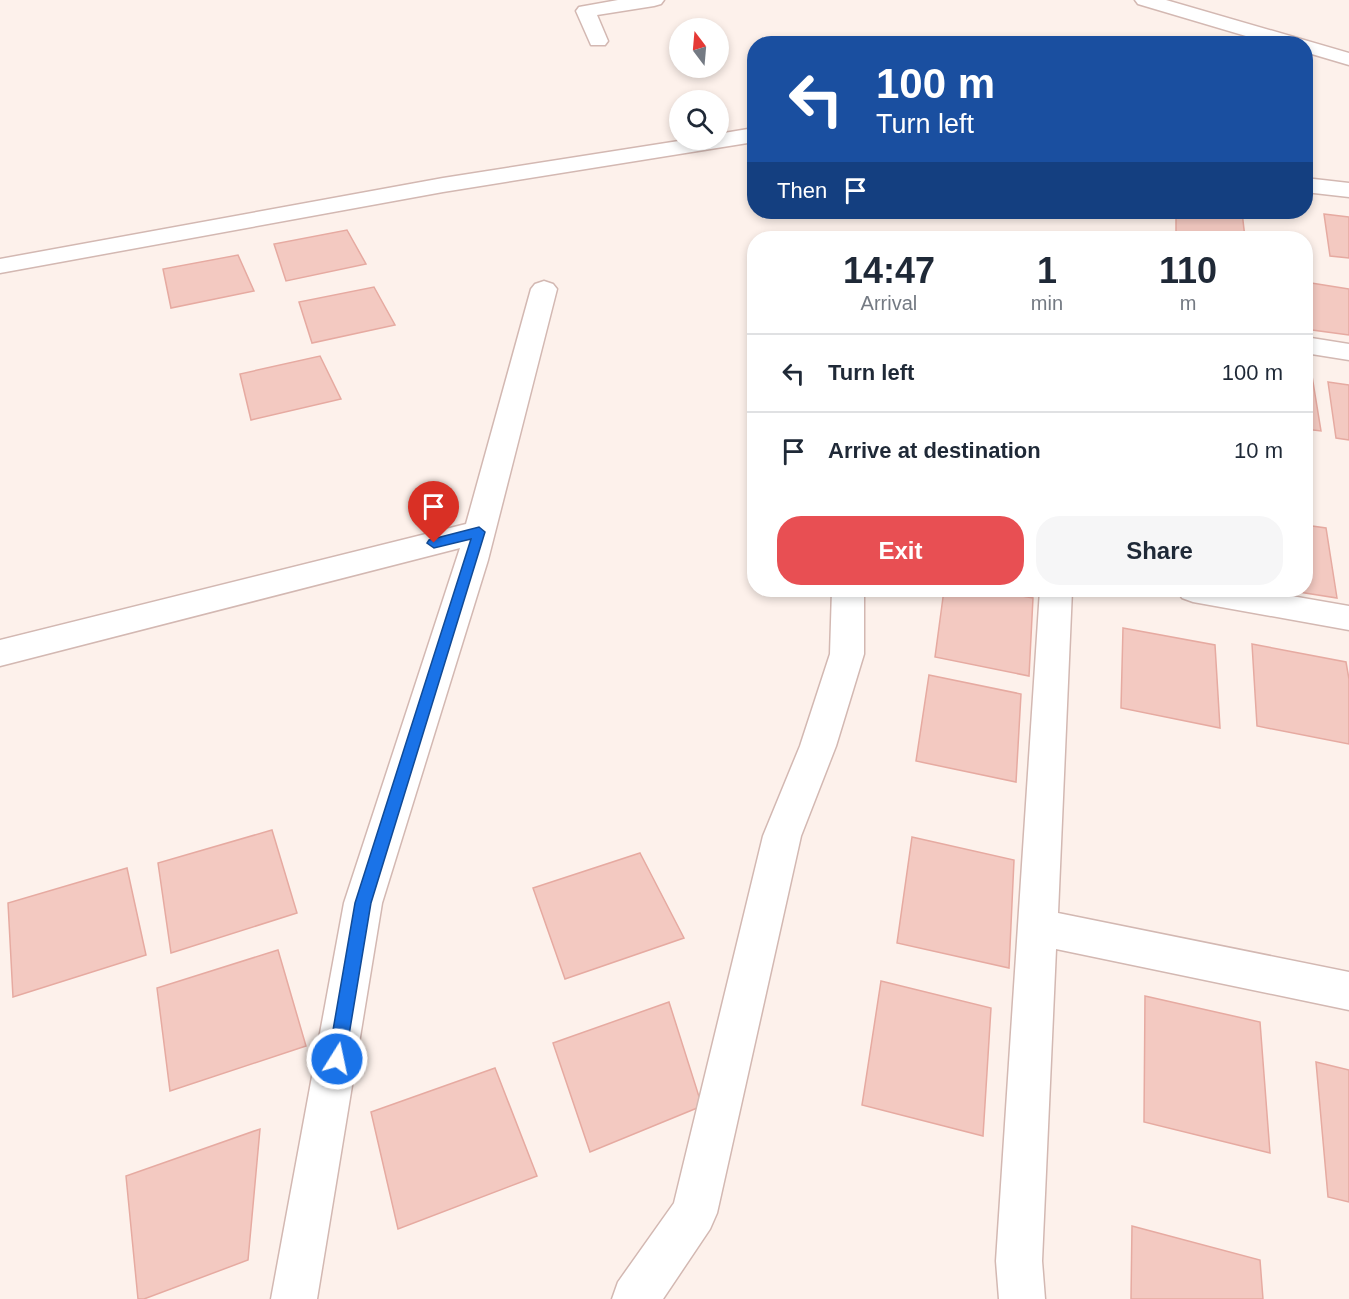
<!DOCTYPE html>
<style>
:root{--surface:#fff;--page:#f6f6f7;--text:#1f2937;--muted:#747a83;--line:#e0e1e3;--accent:#e84f53}
body{margin:0;font-family:Helvetica,sans-serif;background:var(--page);color:var(--text);height:100vh;display:flex;flex-direction:column;font-size:22px;white-space:nowrap}
*{box-sizing:border-box;margin:0}
p{font-size:20px;color:var(--muted)}
.icon{flex:none;width:33px;height:33px;fill:none;stroke:currentColor;stroke-width:2;stroke-linecap:round;stroke-linejoin:round}
.map{position:relative;flex:1;overflow:hidden}
.side{position:absolute;left:747px;top:231px;width:566px;height:366px;display:flex;flex-direction:column;background:var(--surface);border-radius:24px;box-shadow:0 3px 9px #0003}
.side>*{flex:none}
.hud{position:absolute;left:747px;top:36px;width:566px;height:183px;border-radius:24px;box-shadow:0 3px 9px #0003;background:#1a4fa0;color:#fff;overflow:hidden}
.needle{width:39px;rotate:344deg}
.buttons{position:absolute;left:669px;top:18px;display:grid;gap:12px}
.buttons a{display:grid;place-items:center;width:60px;height:60px;border-radius:50%;background:var(--surface);box-shadow:0 3px 9px #0003;font-size:30px}
.pin{position:absolute;display:grid;place-items:center;width:51px;height:51px;color:#fff;margin:-62px -26px;border-radius:50% 50% 50% 0;rotate:-45deg;box-shadow:0 0 6px #0007}
.pin .icon{rotate:45deg}
.me{position:absolute;width:66px;margin:-33px;rotate:10deg;stroke-linejoin:round;filter:drop-shadow(0 0 4px #0008)}
.turn{display:flex;align-items:center;gap:21px;height:126px;padding:0 30px;font-size:27px}
.turn .icon{width:78px;height:78px;stroke-width:2.5}
.turn b{display:block;font-size:42px;line-height:51px}
.then{display:flex;align-items:center;height:57px;padding:0 30px;background:#0003;gap:12px;font-size:22px}
.eta{display:flex;justify-content:space-evenly;align-items:center;height:102px;text-align:center}
.eta b{font-size:36px;font-weight:600;line-height:42px}
.cta{display:flex;gap:12px;margin-top:auto;padding:12px 30px}
.cta a{flex:1;height:69px;border-radius:24px;background:var(--accent);color:#fff;font-size:24px;font-weight:600;line-height:69px;text-align:center}
.cta a+a{background:var(--page);color:var(--text)}
ul{padding:0;list-style:none}
li{display:flex;align-items:center;gap:18px;height:78px;padding:0 30px;border-top:2px solid var(--line)}
li div{flex:1}
li b{display:block;font-size:22px}
li em{font-style:normal}
.map>svg:first-child{display:block}
</style>
<div class="map">
<svg width="1349" height="1299" viewBox="0 0 1349 1299">
<rect width="100%" height="100%" fill="#fdf1eb"/>
<g fill="#f3c9c1" stroke="#e6aaa1" stroke-width="1.5">
<polygon points="1176,212 1242,212 1245,238 1176,238"/>
<polygon points="1324,214 1349,217 1349,258 1330,256"/>
<polygon points="347,230 366,264 286,281 274,244"/>
<polygon points="238,255 254,291 171,308 163,269"/>
<polygon points="1305,282 1349,289 1349,335 1305,329"/>
<polygon points="374,287 395,325 312,343 299,302"/>
<polygon points="320,356 341,399 251,420 240,374"/>
<polygon points="1305,375 1312,376 1321,431 1305,429"/>
<polygon points="1328,382 1349,385 1349,440 1336,438"/>
<polygon points="1305,525 1326,528 1337,598 1286,590 1305,590"/>
<polygon points="944,590 986,590 1033,598 1029,676 935,657"/>
<polygon points="1123,628 1215,645 1220,728 1121,708"/>
<polygon points="1252,644 1346,662 1349,679 1349,744 1257,726"/>
<polygon points="929,675 1021,694 1016,782 916,761"/>
<polygon points="272,830 297,913 171,953 158,863"/>
<polygon points="912,837 1014,860 1009,968 897,943"/>
<polygon points="640,853 684,938 565,979 533,888"/>
<polygon points="127,868 146,955 13,997 8,903"/>
<polygon points="278,950 306,1046 170,1091 157,988"/>
<polygon points="881,981 991,1008 983,1136 862,1105"/>
<polygon points="1145,996 1260,1022 1270,1153 1144,1122"/>
<polygon points="669,1002 702,1106 590,1152 553,1043"/>
<polygon points="1316,1062 1349,1070 1349,1202 1328,1197"/>
<polygon points="495,1068 537,1176 398,1229 371,1112"/>
<polygon points="260,1129 248,1260 144,1299 138,1299 126,1176"/>
<polygon points="1132,1226 1260,1260 1263,1299 1131,1299"/>
</g>
<g fill="none" stroke-linecap="round" stroke-linejoin="round">
<g stroke="#d3b8b2" stroke-width="3">
<g id="street">
<polygon points="618,0 664,0 661,4 654,6 597,15 608,41 605,45 591,45 576,11 579,7"/>
<polygon points="1135,0 1166,0 1349,53 1349,65 1305,52 1305,44 1273,44 1138,4"/>
<polygon points="754,128 754,142 443,192 0,273 0,259 443,178 685,140 718,140 718,134"/>
<polygon points="1305,178 1349,183 1349,197 1305,192"/>
<polygon points="544,281 553,284 557,289 488,560 382,903 317,1299 271,1299 344,903 460,548 0,666 0,640 466,524 531,289 535,284"/>
<polygon points="1305,337 1349,344 1349,360 1305,353"/>
<polygon points="832,590 864,590 864,654 836,746 801,836 717,1213 710,1229 663,1299 612,1299 618,1282 674,1203 763,836 800,746 830,654"/>
<polygon points="1040,590 1072,590 1058,913 1349,972 1349,1010 1056,949 1042,1261 1045,1299 999,1299 996,1261"/>
<polygon points="1177,590 1257,590 1349,606 1349,630 1193,602 1182,598"/>
</g>
</g>
<use href="#street" fill="#fff" fill-rule="evenodd"/>
</g>
<polygon fill="#1a73e8" stroke="#114b97" stroke-width="1.5" points="479,527 485,532 371,903 345,1059 343,1065 337,1068 330,1065 328,1059 355,903 471,539 434,548 427,543 429,540"/>
</svg>
<div class="buttons">
<a><svg class="needle" viewBox="-14 -14 28 28"><path d="M0-13l5 13h-10z" fill="#e53935"/><path d="M0 13l5-13h-10z" fill="#747a83"/></svg></a>
<a><svg class="icon" aria-label="search" viewBox="0 0 24 24"><circle cx="10" cy="10" r="6"/><path d="M15 15l6 6"/></svg></a>
</div>
<div class="pin" style="left:434px;top:543px;background:#d93025"><svg class="icon" aria-label="arrive" viewBox="0 0 24 24"><path d="M6 21V4h12l-3 4 3 4H6"/></svg></div>
<svg class="me" style="left:337px;top:1059px" viewBox="-20 -20 40 40"><circle r="17" fill="#1a73e8" stroke="#fff" stroke-width="3"/><path d="M0-11L8 9 0 5-8 9z" fill="#fff"/></svg>
<div class="hud">
<div class="turn"><svg class="icon" aria-label="left" viewBox="0 0 24 24"><path d="M17 20v-9H6M10 6l-5 5 5 5"/></svg><div><b>100 m</b>Turn left</div></div>
<div class="then">Then<svg class="icon" aria-label="arrive" viewBox="0 0 24 24"><path d="M6 21V4h12l-3 4 3 4H6"/></svg></div>
</div>
<section class="side">
<div class="eta">
<div><b>14:47</b><p>Arrival</p></div>
<div><b>1</b><p>min</p></div>
<div><b>110</b><p>m</p></div>
</div>
<ul>
<li><svg class="icon" aria-label="left" viewBox="0 0 24 24"><path d="M17 20v-9H6M10 6l-5 5 5 5"/></svg><div><b>Turn left</b></div><em>100 m</em></li>
<li><svg class="icon" aria-label="arrive" viewBox="0 0 24 24"><path d="M6 21V4h12l-3 4 3 4H6"/></svg><div><b>Arrive at destination</b></div><em>10 m</em></li>
</ul>
<div class="cta"><a>Exit</a><a>Share</a></div>
</section>
</div>
